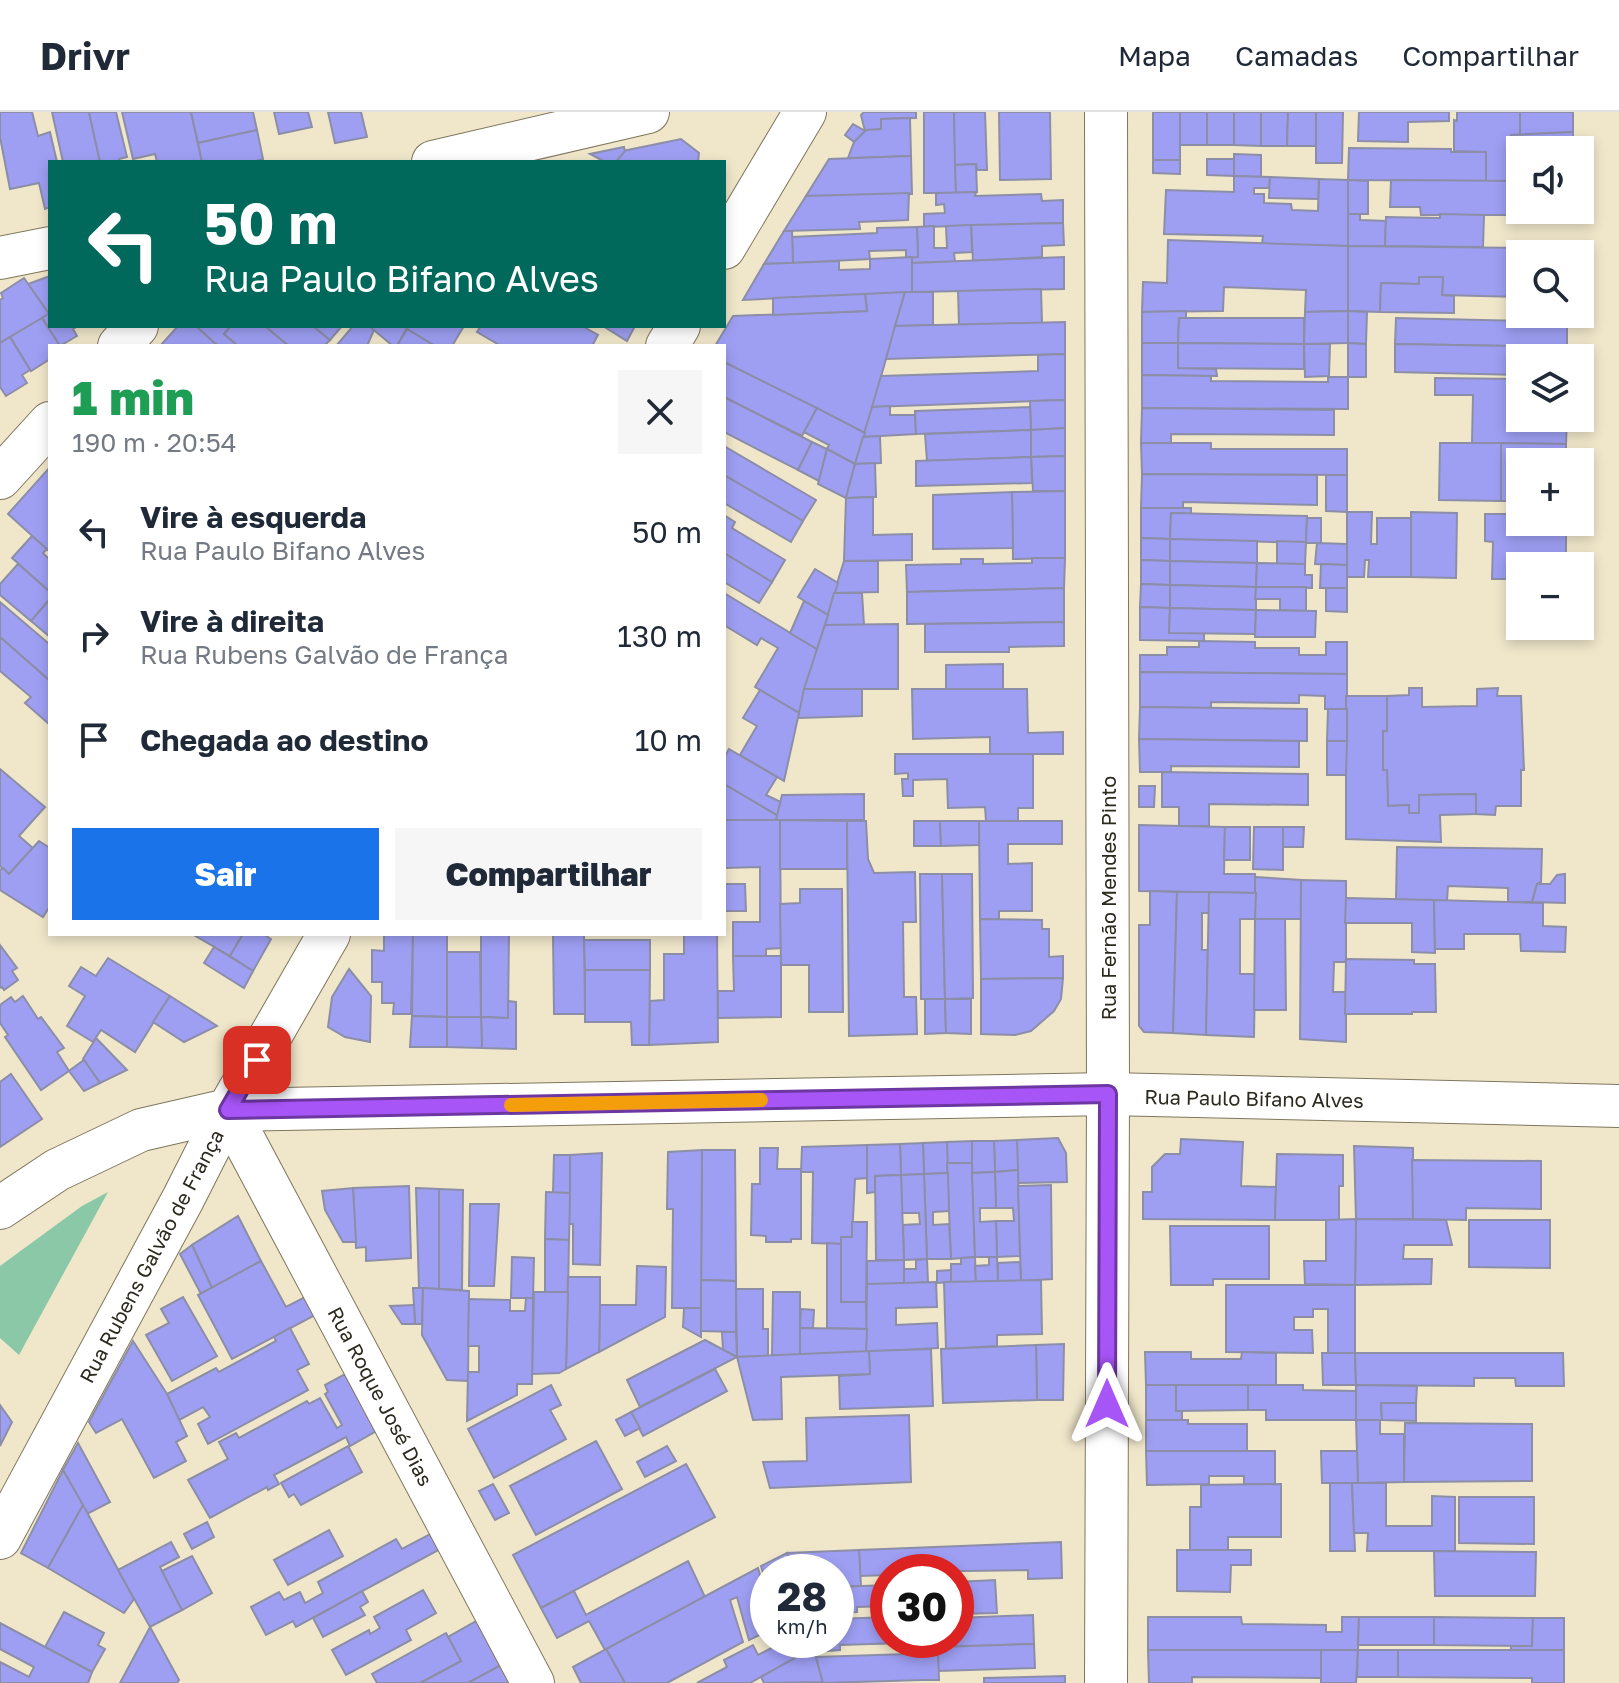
<!DOCTYPE html>
<html lang="pt">
<meta charset="utf-8">
<style>
:root{--surface:#fff;--page:#f6f6f7;--text:#1f2937;--muted:#747a83;--line:#e0e1e3;--accent:#1a73e8}
body{margin:0;font-family:"Golos Text",sans-serif;background:var(--page);color:var(--text);height:100vh;display:flex;flex-direction:column;font-size:30px;white-space:nowrap}
*{box-sizing:border-box;margin:0}
p{font-size:26px;color:var(--muted)}
.icon{flex:none;width:44px;height:44px;fill:none;stroke:currentColor;stroke-width:2;stroke-linecap:round;stroke-linejoin:round}
.map{position:relative;flex:1;overflow:hidden}
.sheet{position:absolute;left:48px;top:232px;width:678px;height:592px;display:flex;flex-direction:column;background:var(--surface);border-radius:0px;box-shadow:0 4px 12px #0003}
.sheet>*{flex:none}
.guide{position:absolute;left:48px;top:48px;width:678px;height:168px;border-radius:0px;box-shadow:0 4px 12px #0003;background:#00695c;color:#fff;overflow:hidden}
.tools{position:absolute;left:1506px;top:24px;display:grid;gap:16px}
.tools a{display:grid;place-items:center;width:88px;height:88px;border-radius:0px;background:var(--surface);box-shadow:0 4px 12px #0003;font-size:40px}
.speed{position:absolute;left:750px;top:1442px;display:flex;gap:16px;font-size:40px;font-weight:700;text-align:center}
.speed>*{display:grid;place-content:center;width:104px;height:104px;border-radius:50%;background:var(--surface);box-shadow:0 4px 12px #0003;line-height:1}
.speed small{font-size:20px;font-weight:400}
.speed .limit{border:12px solid #d22;background:#fff;color:#111}
.pin{position:absolute;display:grid;place-items:center;width:68px;height:68px;color:#fff;margin:-34px;border-radius:16px;box-shadow:0 4px 12px #0006}
.me{position:absolute;width:88px;margin:-44px;rotate:0deg;stroke-linejoin:round;filter:drop-shadow(0 0 6px #0008)}
.turn{display:flex;align-items:center;gap:28px;height:168px;padding:0 24px;font-size:36px}
.turn .icon{width:104px;height:104px;stroke-width:2.5}
.turn b{display:block;font-size:56px;line-height:68px}
.round{display:grid;place-items:center;flex:none;width:84px;height:84px;border-radius:0px;background:var(--page)}
.headline{display:flex;align-items:center;justify-content:space-between;height:136px;padding:0 24px}
h1{font-size:48px;font-weight:800;line-height:60px;color:#1e9e55}
.primary-button{display:flex;gap:16px;margin-top:auto;padding:16px 24px}
.primary-button a{flex:1;height:92px;border-radius:0px;background:var(--accent);color:#fff;font-size:32px;font-weight:800;line-height:92px;text-align:center}
.primary-button a+a{background:var(--page);color:var(--text)}
ul{padding:0;list-style:none}
li{display:flex;align-items:center;gap:24px;height:104px;padding:0 24px}
li div{flex:1}
li b{display:block;font-size:30px}
li em{font-style:normal}
header{display:flex;align-items:center;gap:48px;box-sizing:border-box;height:112px;padding:0 40px;background:var(--surface);border-bottom:2px solid var(--line)}
header strong{font-size:38px}
nav{display:flex;gap:44px;margin-inline-start:auto;font-size:28px}
.map>svg:first-child{display:block}
</style>
<header>
<strong>Drivr</strong>
<nav><a>Mapa</a><a>Camadas</a><a>Compartilhar</a></nav>
</header>
<div class="map">
<svg width="1619" height="1571" viewBox="0 0 1619 1571">
<rect width="100%" height="100%" fill="#f0e7cb"/>
<polygon fill="#8ac8a8" points="108,1080 19,1243 0,1226 0,1154 82,1094"/>
<g fill="#9e9ff3" stroke="#8c8ea7" stroke-width="2">
<polygon points="0,0 32,0 38,24 50,20 57,50 50,50 50,95 45,97 39,71 10,77 0,25"/>
<polygon points="52,0 89,0 100,50 63,50"/>
<polygon points="89,0 116,0 127,45 119,47 120,50 100,50"/>
<polygon points="122,0 191,0 202,50 157,50 155,42 133,47"/>
<polygon points="191,0 253,0 257,18 198,31"/>
<polygon points="274,0 308,0 312,15 279,22"/>
<polygon points="328,0 361,0 367,25 335,31"/>
<polygon points="864,0 916,0 916,6 881,7 881,17 865,19 861,3"/>
<polygon points="924,0 954,0 956,81 924,81"/>
<polygon points="954,0 985,0 987,58 977,58 976,52 955,53"/>
<polygon points="999,0 1050,0 1051,67 1000,68"/>
<rect x="1153" y="0" width="27" height="48"/>
<rect x="1180" y="0" width="27" height="33"/>
<rect x="1207" y="0" width="27" height="33"/>
<polygon points="1234,0 1261,0 1261,34 1234,33"/>
<polygon points="1261,0 1288,0 1287,34 1261,34"/>
<polygon points="1288,0 1316,0 1316,34 1287,34"/>
<polygon points="1316,0 1343,0 1342,51 1316,51"/>
<polygon points="1359,0 1449,0 1449,9 1408,10 1408,30 1358,29"/>
<polygon points="1457,0 1520,0 1520,23 1511,23 1511,69 1486,69 1486,40 1454,39 1454,8 1457,9"/>
<polygon points="1520,0 1573,0 1573,20 1520,23"/>
<polygon points="910,6 911,44 848,46 854,30 866,18 881,17 881,7"/>
<polygon points="853,12 865,19 854,30 845,23"/>
<polygon points="257,18 263,47 252,50 202,50 198,31"/>
<polygon points="1573,20 1573,38 1520,38 1520,69 1511,69 1511,23"/>
<polygon points="681,27 699,41 698,50 616,50 623,39"/>
<polygon points="624,35 625,39 616,50 605,50 590,42"/>
<polygon points="1349,36 1451,37 1451,40 1486,40 1486,69 1348,68"/>
<polygon points="1234,42 1261,43 1261,65 1234,64"/>
<polygon points="911,44 912,82 806,84 829,47"/>
<polygon points="1207,47 1234,47 1234,64 1207,63"/>
<polygon points="1153,48 1180,48 1180,62 1153,61"/>
<polygon points="976,52 977,80 956,81 955,53"/>
<polygon points="1234,64 1270,65 1269,76 1254,76 1254,82 1264,82 1264,91 1291,92 1292,98 1318,99 1319,67 1348,68 1348,134 1262,132 1263,124 1164,122 1166,78 1234,80"/>
<polygon points="1270,65 1319,67 1318,87 1269,86"/>
<polygon points="1348,68 1368,69 1368,102 1348,102"/>
<polygon points="1391,68 1520,69 1520,98 1568,98 1568,103 1421,103 1420,95 1390,95"/>
<polygon points="976,80 975,84 1041,82 1042,89 1063,88 1063,111 924,115 924,102 945,101 944,92 936,93 936,81"/>
<polygon points="909,81 908,108 859,110 860,117 784,119 806,84"/>
<polygon points="1348,102 1360,102 1360,108 1386,109 1385,134 1348,134"/>
<polygon points="1440,102 1484,103 1483,135 1385,134 1386,105 1440,106"/>
<polygon points="1063,111 1064,133 1042,134 1042,145 973,149 971,113"/>
<polygon points="971,113 972,140 954,141 955,150 912,151 912,145 918,145 917,115 934,114 934,136 947,136 946,114"/>
<polygon points="917,115 918,145 906,146 906,138 869,139 870,147 793,151 792,125 877,121 877,116"/>
<polygon points="784,119 792,119 793,151 764,152"/>
<polygon points="1168,128 1348,134 1348,199 1305,200 1306,178 1224,175 1223,199 1142,200 1143,170 1167,171"/>
<polygon points="1348,134 1537,136 1537,142 1520,142 1520,185 1442,183 1443,165 1419,165 1419,172 1381,171 1380,200 1348,199"/>
<polygon points="1537,136 1568,136 1567,142 1537,142"/>
<polygon points="912,145 912,180 743,188 764,152 839,149 839,158 870,157 870,147"/>
<polygon points="1064,145 1064,177 912,180 912,151"/>
<polygon points="50,164 50,201 49,202 28,172"/>
<polygon points="1419,165 1443,165 1442,183 1454,184 1454,201 1380,200 1381,171 1419,172"/>
<polygon points="24,166 49,202 0,231 0,188 3,186 1,181"/>
<polygon points="1041,177 1042,211 959,213 958,179"/>
<polygon points="905,180 865,321 724,250 724,234 715,234 733,204 867,199 865,182"/>
<polygon points="905,180 933,180 933,213 895,214"/>
<polygon points="865,182 867,199 773,203 773,186"/>
<polygon points="1186,199 1186,206 1179,206 1178,231 1142,231 1142,200"/>
<polygon points="1348,199 1367,200 1366,232 1348,231"/>
<polygon points="1348,199 1348,231 1304,232 1305,200"/>
<polygon points="50,201 50,214 78,214 73,217 77,224 60,234 42,206"/>
<polygon points="1530,203 1567,204 1567,235 1395,232 1396,206 1530,209"/>
<polygon points="42,206 60,234 50,234 50,247 31,259 10,225"/>
<polygon points="1179,206 1304,206 1304,232 1178,231"/>
<polygon points="1065,210 1065,242 886,247 895,214"/>
<polygon points="178,214 196,214 218,234 160,234"/>
<polygon points="196,214 231,214 224,222 238,234 218,234"/>
<polygon points="231,214 265,214 289,234 238,234 224,222"/>
<polygon points="265,214 313,214 330,228 324,234 289,234"/>
<polygon points="313,214 342,214 330,228"/>
<polygon points="353,214 369,214 374,218 367,234 336,234"/>
<polygon points="369,214 408,214 397,234 393,234"/>
<polygon points="408,214 464,214 452,234 435,234 407,217"/>
<polygon points="481,214 582,214 598,223 592,234 501,234 477,220"/>
<polygon points="603,214 635,214 627,229"/>
<polygon points="407,217 435,234 397,234"/>
<polygon points="10,225 30,258 22,263 27,271 6,284 0,275 0,231"/>
<polygon points="1142,231 1178,231 1178,256 1216,257 1217,264 1142,263"/>
<polygon points="1178,231 1304,232 1304,257 1178,256"/>
<polygon points="1348,231 1366,232 1366,265 1348,265"/>
<polygon points="1304,232 1330,232 1329,264 1305,265"/>
<polygon points="1395,232 1567,235 1567,246 1520,246 1520,263 1395,260"/>
<polygon points="1065,242 1065,288 872,295 881,264 1038,259 1038,243"/>
<polygon points="724,250 817,296 802,324 724,285"/>
<polygon points="1142,263 1211,264 1211,269 1328,270 1328,265 1348,265 1348,297 1142,296"/>
<polygon points="1435,266 1520,267 1520,306 1567,306 1566,332 1472,331 1473,283 1435,283"/>
<polygon points="724,285 812,330 798,358 724,320"/>
<polygon points="1065,288 1065,316 1031,318 1030,289"/>
<polygon points="890,294 890,303 915,303 916,322 863,325 872,295"/>
<polygon points="1030,295 1031,318 916,322 915,299"/>
<polygon points="817,296 865,321 855,352 827,337 829,333 804,320"/>
<polygon points="1142,296 1334,298 1334,323 1171,322 1171,331 1141,331"/>
<polygon points="1065,316 1065,344 1031,345 1031,318"/>
<polygon points="1031,318 1031,345 927,349 925,322"/>
<polygon points="880,324 881,351 855,352 863,325"/>
<polygon points="812,330 827,337 819,369 798,358"/>
<polygon points="1141,331 1211,331 1211,337 1347,337 1347,363 1142,362"/>
<polygon points="1440,331 1501,331 1501,389 1439,388"/>
<polygon points="1501,331 1566,332 1566,350 1520,350 1520,389 1501,389"/>
<polygon points="724,334 816,388 803,409 724,363"/>
<polygon points="827,337 855,352 846,386 818,372"/>
<polygon points="1065,344 1065,379 1033,379 1031,345"/>
<polygon points="1031,345 1032,371 916,374 916,349"/>
<polygon points="875,351 876,385 846,386 855,352"/>
<polygon points="50,355 50,440 8,402"/>
<polygon points="1142,362 1317,363 1317,393 1183,390 1183,396 1141,396"/>
<polygon points="724,363 803,409 791,430 724,391"/>
<polygon points="1326,363 1347,363 1347,400 1326,399"/>
<polygon points="1065,379 1065,446 1013,447 1012,380"/>
<polygon points="1012,380 1013,436 933,437 933,383"/>
<polygon points="873,385 873,423 912,422 912,448 844,449 846,386"/>
<polygon points="1141,396 1191,396 1191,402 1171,401 1170,427 1141,426"/>
<polygon points="1347,400 1372,400 1371,432 1377,432 1377,406 1411,406 1411,465 1368,465 1369,448 1365,448 1364,465 1347,465"/>
<polygon points="1411,400 1457,401 1456,466 1411,465"/>
<polygon points="1171,401 1307,404 1306,431 1170,427"/>
<polygon points="1485,402 1520,402 1520,410 1566,410 1566,454 1520,454 1520,467 1492,467 1493,430 1485,429"/>
<polygon points="724,403 735,410 732,416 785,448 772,470 724,441"/>
<polygon points="1307,406 1321,406 1321,431 1306,431"/>
<polygon points="32,424 47,437 43,441 50,448 50,480 12,446"/>
<polygon points="1141,426 1170,427 1170,449 1141,448"/>
<polygon points="1170,427 1257,429 1257,451 1170,449"/>
<polygon points="1277,429 1306,430 1305,452 1277,452"/>
<polygon points="1317,431 1347,432 1347,453 1315,452"/>
<polygon points="724,441 772,470 759,491 724,470"/>
<polygon points="1032,446 1065,446 1064,476 907,480 906,453 961,452 961,447 983,447 983,452 1032,451"/>
<polygon points="1141,448 1170,449 1170,473 1141,472"/>
<polygon points="844,449 878,449 878,480 834,481"/>
<polygon points="1170,449 1257,451 1256,475 1170,473"/>
<polygon points="1257,451 1305,452 1305,463 1312,463 1312,476 1256,475"/>
<polygon points="18,452 50,480 50,487 31,509 0,483 0,472"/>
<polygon points="1321,452 1347,453 1347,476 1320,476"/>
<polygon points="815,457 838,471 828,503 798,485"/>
<polygon points="1141,472 1170,473 1170,496 1140,495"/>
<polygon points="1170,473 1256,475 1256,498 1170,496"/>
<polygon points="1256,475 1306,475 1306,499 1280,498 1280,487 1255,487"/>
<polygon points="1064,476 1064,510 907,512 907,480"/>
<polygon points="1326,476 1347,476 1347,500 1326,499"/>
<polygon points="724,481 817,537 799,601 755,575 778,536 761,526 757,533 724,513"/>
<polygon points="834,481 862,481 864,513 825,513"/>
<polygon points="50,487 50,525 31,509"/>
<polygon points="804,489 828,503 817,537 790,521"/>
<polygon points="0,490 48,531 50,529 50,569 0,525"/>
<polygon points="1140,495 1170,496 1169,521 1204,521 1204,529 1140,528"/>
<polygon points="1170,496 1256,498 1255,522 1169,521"/>
<polygon points="1256,498 1316,499 1315,525 1255,525"/>
<polygon points="1064,510 1064,534 1009,535 1009,540 925,540 925,512"/>
<polygon points="898,512 898,577 804,577 825,513"/>
<polygon points="0,525 50,569 49,612 25,591 31,585 0,559"/>
<polygon points="1199,529 1255,530 1255,536 1299,536 1299,543 1326,543 1326,530 1347,530 1347,562 1140,560 1140,543 1167,543 1167,535 1199,535"/>
<polygon points="1003,552 1003,577 946,577 946,553"/>
<polygon points="1140,560 1347,562 1347,597 1325,597 1325,584 1299,583 1299,591 1211,590 1211,596 1140,595"/>
<polygon points="1409,576 1422,576 1422,595 1477,594 1477,577 1498,576 1497,584 1521,584 1524,658 1521,658 1521,694 1496,694 1495,703 1476,702 1476,682 1419,683 1419,701 1409,701 1409,693 1388,694 1387,658 1383,658 1383,619 1387,619 1387,584 1409,583"/>
<polygon points="804,577 862,577 862,604 798,606"/>
<polygon points="912,577 1027,577 1028,621 1063,620 1063,642 990,642 990,625 913,627"/>
<polygon points="760,578 799,601 784,669 740,643 757,614 743,606"/>
<polygon points="1346,584 1387,584 1387,619 1383,619 1383,658 1387,658 1388,694 1409,693 1409,701 1419,701 1419,683 1476,682 1476,702 1440,703 1441,730 1346,727"/>
<polygon points="1140,595 1307,597 1307,629 1139,627"/>
<polygon points="1328,597 1347,597 1347,629 1327,629"/>
<polygon points="1139,627 1299,629 1299,655 1171,654 1171,660 1140,660"/>
<polygon points="1327,629 1347,629 1346,663 1327,663"/>
<polygon points="729,637 777,665 766,683 781,690 778,704 724,672 724,646"/>
<polygon points="895,642 1033,642 1033,696 1018,696 1018,710 986,709 985,695 948,696 947,667 913,668 913,684 903,684 902,667 908,667 908,661 895,662"/>
<polygon points="0,657 45,695 19,724 33,736 9,762 0,754"/>
<polygon points="1162,660 1308,662 1308,693 1209,692 1209,714 1179,714 1179,695 1162,695"/>
<polygon points="724,672 778,704 776,708 724,708"/>
<polygon points="1139,674 1155,674 1154,695 1139,695"/>
<polygon points="864,682 864,708 776,708 782,683"/>
<polygon points="724,708 780,708 781,836 766,837 766,844 733,844 733,810 760,810 760,755 724,756"/>
<polygon points="780,708 847,709 847,757 780,757"/>
<polygon points="847,709 866,709 868,747 874,761 915,760 916,810 903,810 904,885 916,885 917,922 849,924"/>
<polygon points="914,709 940,709 941,734 914,734"/>
<polygon points="940,709 979,709 979,733 941,734"/>
<polygon points="979,709 1062,709 1062,732 1008,732 1008,752 1032,751 1032,799 999,799 999,808 980,807"/>
<polygon points="1139,713 1225,715 1224,762 1255,762 1256,781 1139,779"/>
<polygon points="1225,715 1250,715 1250,748 1224,748"/>
<polygon points="1254,715 1283,715 1283,758 1253,757"/>
<polygon points="1283,715 1304,715 1303,735 1283,735"/>
<polygon points="39,729 50,736 50,794 43,805 0,778 0,758 3,756 9,762"/>
<polygon points="1397,735 1542,737 1541,770 1537,772 1532,790 1508,790 1508,776 1448,774 1447,789 1396,788"/>
<polygon points="920,762 942,762 945,887 921,887"/>
<polygon points="942,762 972,762 973,886 945,887"/>
<polygon points="1565,762 1565,791 1532,790 1537,772 1550,772 1557,763"/>
<polygon points="1255,765 1301,768 1301,807 1255,807"/>
<polygon points="1301,768 1346,769 1346,847 1345,850 1334,850 1333,880 1346,880 1346,930 1300,927"/>
<polygon points="724,772 745,772 746,799 724,799"/>
<polygon points="800,777 842,777 843,900 809,900 809,853 781,853 780,792 800,791"/>
<polygon points="1150,779 1177,780 1173,921 1144,920 1139,914 1139,813 1150,813"/>
<polygon points="1177,780 1209,780 1209,801 1202,801 1202,838 1208,838 1206,923 1173,921"/>
<polygon points="1209,780 1256,781 1255,807 1240,807 1240,862 1255,862 1254,925 1206,923"/>
<polygon points="1346,786 1434,788 1435,841 1412,840 1412,811 1345,811"/>
<polygon points="1434,788 1543,791 1543,814 1566,815 1565,840 1521,839 1520,822 1464,822 1464,837 1435,837"/>
<polygon points="980,807 1042,808 1042,817 1049,817 1049,845 1063,844 1063,866 981,867"/>
<polygon points="1255,807 1285,807 1286,898 1254,898"/>
<polygon points="192,822 243,822 230,844"/>
<polygon points="243,822 263,822 271,827 253,859 230,844"/>
<polygon points="384,822 413,822 411,902 393,902 394,891 382,891 382,870 372,870 372,838 384,839"/>
<polygon points="413,822 447,822 447,905 412,904"/>
<polygon points="481,822 509,822 508,906 481,905"/>
<polygon points="553,822 584,822 585,902 554,902"/>
<polygon points="684,822 717,822 718,930 649,933 650,889 664,888 664,842 684,842"/>
<polygon points="584,828 650,828 650,858 585,858"/>
<polygon points="0,833 17,856 12,859 18,868 4,878 2,875 0,876"/>
<polygon points="214,835 253,859 244,876 204,851"/>
<polygon points="447,840 480,840 481,905 447,905"/>
<polygon points="733,844 781,844 781,905 718,906 718,879 734,879"/>
<polygon points="108,846 170,884 135,940 101,918 93,930 67,914 85,884 69,874 81,855 96,864"/>
<polygon points="1346,847 1414,848 1414,852 1435,852 1436,900 1412,900 1412,902 1345,902"/>
<polygon points="349,857 371,884 370,930 345,925 328,915 332,885"/>
<polygon points="585,858 650,858 649,933 632,933 631,910 585,910"/>
<polygon points="1063,866 1061,887 1054,899 1031,919 1015,923 981,922 981,867"/>
<polygon points="23,884 38,907 41,905 64,936 57,940 69,959 41,978 5,925 8,923 0,911 0,893 11,885 15,890"/>
<polygon points="170,884 217,914 184,930 153,910"/>
<polygon points="925,887 945,887 946,921 925,922"/>
<polygon points="945,887 971,887 971,922 946,921"/>
<polygon points="508,889 516,890 516,937 482,936 481,905 508,906"/>
<polygon points="412,904 447,905 447,935 410,935"/>
<polygon points="447,905 481,905 482,936 447,935"/>
<polygon points="96,926 127,958 100,971 83,947"/>
<polygon points="84,948 100,971 84,979 69,959"/>
<polygon points="11,962 42,1007 0,1035 0,970"/>
<polygon points="1058,1026 1066,1041 1067,1070 1018,1071 1017,1028"/>
<polygon points="1181,1027 1243,1030 1241,1074 1276,1075 1275,1108 1143,1107 1143,1080 1152,1080 1152,1055 1165,1042 1180,1042"/>
<polygon points="1017,1028 1018,1058 995,1060 994,1029"/>
<polygon points="972,1029 994,1029 995,1060 972,1061"/>
<polygon points="972,1029 972,1051 947,1051 947,1030"/>
<polygon points="947,1030 948,1061 924,1062 923,1031"/>
<polygon points="923,1031 924,1062 901,1063 900,1032"/>
<polygon points="900,1032 901,1063 875,1064 875,1080 867,1081 867,1033"/>
<polygon points="867,1033 867,1066 855,1067 852,1125 841,1125 841,1132 812,1131 813,1060 801,1060 802,1035"/>
<polygon points="1354,1034 1413,1036 1413,1107 1356,1107"/>
<polygon points="760,1036 778,1036 777,1057 801,1057 801,1127 791,1127 791,1130 766,1130 766,1124 751,1123 752,1072 760,1072"/>
<polygon points="702,1038 735,1038 736,1169 701,1168"/>
<polygon points="702,1038 701,1196 672,1196 673,1097 667,1097 668,1040"/>
<polygon points="602,1041 600,1153 573,1152 573,1112 569,1112 570,1043"/>
<polygon points="1277,1042 1343,1043 1343,1074 1339,1074 1339,1108 1275,1108"/>
<polygon points="554,1043 570,1043 570,1081 553,1081"/>
<polygon points="1412,1048 1541,1049 1541,1097 1466,1096 1466,1108 1413,1107"/>
<polygon points="947,1051 972,1051 975,1145 951,1147"/>
<polygon points="1018,1058 1020,1144 997,1145 996,1109 1014,1109 1013,1096 996,1096 995,1060"/>
<polygon points="995,1060 996,1096 980,1096 980,1110 996,1109 997,1145 975,1145 972,1061"/>
<polygon points="948,1061 949,1099 933,1100 933,1113 949,1112 951,1147 927,1147 924,1062"/>
<polygon points="924,1062 927,1147 904,1148 903,1113 920,1112 919,1101 902,1101 901,1063"/>
<polygon points="901,1063 904,1148 876,1148 875,1064"/>
<polygon points="1051,1073 1052,1167 1021,1169 1018,1074"/>
<polygon points="409,1074 411,1146 366,1149 366,1135 356,1136 353,1076"/>
<polygon points="353,1076 356,1130 343,1130 325,1098 322,1079"/>
<polygon points="416,1076 439,1077 439,1177 419,1176"/>
<polygon points="439,1077 463,1078 462,1178 439,1177"/>
<polygon points="546,1080 570,1081 569,1128 545,1127"/>
<polygon points="470,1092 499,1092 494,1174 469,1174"/>
<polygon points="238,1104 261,1149 212,1176 192,1133"/>
<polygon points="1356,1107 1446,1108 1452,1133 1404,1133 1403,1147 1432,1147 1431,1172 1355,1173"/>
<polygon points="1356,1107 1355,1173 1305,1172 1304,1149 1326,1149 1326,1108"/>
<polygon points="1469,1108 1550,1108 1550,1156 1469,1155"/>
<polygon points="852,1110 867,1110 866,1190 841,1190 841,1125 852,1125"/>
<polygon points="1170,1114 1269,1114 1269,1167 1213,1167 1213,1173 1171,1173"/>
<polygon points="545,1127 569,1128 568,1180 545,1180"/>
<polygon points="827,1131 841,1132 841,1190 866,1190 867,1217 827,1216"/>
<polygon points="192,1133 212,1176 201,1182 180,1142"/>
<polygon points="512,1145 534,1146 533,1186 511,1186"/>
<polygon points="975,1145 976,1170 951,1170 951,1152 961,1152 961,1146"/>
<polygon points="989,1145 997,1145 998,1169 976,1170 975,1154 989,1153"/>
<polygon points="927,1147 928,1170 904,1172 903,1157 916,1157 916,1148"/>
<polygon points="904,1148 904,1172 867,1172 867,1149"/>
<polygon points="261,1149 286,1195 305,1185 315,1203 232,1247 198,1183"/>
<polygon points="1020,1150 1021,1169 998,1169 998,1151"/>
<polygon points="637,1154 666,1155 665,1205 599,1240 600,1193 636,1193"/>
<polygon points="951,1158 951,1170 937,1171 937,1159"/>
<polygon points="568,1165 600,1165 600,1193 599,1240 566,1257"/>
<polygon points="701,1168 736,1169 736,1220 701,1219"/>
<polygon points="1041,1168 1042,1222 997,1223 997,1234 946,1237 944,1170"/>
<polygon points="936,1170 937,1195 896,1196 896,1213 937,1211 938,1236 866,1240 867,1172"/>
<polygon points="1226,1173 1355,1173 1355,1241 1328,1241 1328,1197 1313,1197 1313,1205 1294,1205 1294,1218 1312,1218 1313,1241 1226,1240"/>
<polygon points="413,1176 423,1176 422,1212 415,1212"/>
<polygon points="423,1176 469,1179 468,1269 447,1268 422,1223"/>
<polygon points="736,1177 763,1177 763,1217 768,1217 768,1244 737,1245"/>
<polygon points="534,1180 568,1180 566,1257 559,1261 532,1262"/>
<polygon points="773,1180 800,1180 800,1243 772,1243"/>
<polygon points="183,1185 217,1244 172,1269 146,1223 169,1211 161,1197"/>
<polygon points="526,1186 533,1186 532,1272 517,1272 517,1283 467,1309 468,1260 479,1260 479,1234 468,1234 469,1187 510,1188 510,1199 525,1199"/>
<polygon points="414,1193 415,1212 402,1212 390,1194"/>
<polygon points="684,1196 701,1196 701,1225 683,1215"/>
<polygon points="801,1197 814,1198 813,1216 800,1216"/>
<polygon points="290,1216 309,1252 297,1258 308,1278 208,1332 198,1312 210,1305 203,1295 179,1308 167,1282 216,1256 219,1260 276,1229 274,1225"/>
<polygon points="800,1216 867,1217 866,1240 800,1243"/>
<polygon points="722,1220 736,1220 737,1245 723,1238"/>
<polygon points="705,1228 737,1245 640,1295 627,1268"/>
<polygon points="133,1229 167,1282 187,1324 176,1330 186,1349 154,1366 122,1307 96,1321 89,1310"/>
<polygon points="1064,1232 1063,1288 1037,1288 1036,1233"/>
<polygon points="1036,1233 1037,1288 943,1291 941,1237"/>
<polygon points="931,1237 933,1294 840,1297 839,1264 870,1262 869,1239"/>
<polygon points="869,1239 870,1262 781,1265 782,1307 753,1308 737,1245"/>
<polygon points="1145,1240 1191,1240 1191,1247 1241,1247 1242,1240 1276,1241 1276,1273 1146,1273"/>
<polygon points="1322,1241 1355,1241 1356,1273 1323,1273"/>
<polygon points="1355,1241 1563,1241 1564,1274 1516,1274 1515,1266 1474,1266 1474,1274 1356,1273"/>
<polygon points="715,1257 727,1279 643,1324 631,1300"/>
<polygon points="347,1261 378,1318 350,1334 346,1325 274,1363 279,1372 268,1378 267,1375 210,1406 188,1368 228,1347 219,1330 236,1321 239,1326 307,1289 309,1292 320,1286 337,1316 342,1313 325,1282 328,1280 325,1273"/>
<polygon points="551,1273 561,1293 550,1298 566,1327 494,1366 468,1317"/>
<polygon points="1146,1273 1176,1273 1176,1299 1182,1298 1182,1308 1146,1308"/>
<polygon points="1176,1273 1248,1273 1248,1298 1176,1299"/>
<polygon points="1248,1273 1303,1273 1303,1278 1356,1279 1356,1308 1266,1308 1266,1298 1248,1298"/>
<polygon points="1356,1273 1417,1274 1416,1291 1381,1291 1382,1308 1356,1308"/>
<polygon points="1381,1291 1416,1291 1416,1309 1382,1308"/>
<polygon points="0,1293 12,1310 0,1334"/>
<polygon points="631,1300 640,1316 625,1324 616,1308"/>
<polygon points="909,1303 911,1370 770,1376 763,1350 807,1349 806,1306"/>
<polygon points="1146,1308 1188,1308 1188,1312 1247,1312 1247,1339 1146,1339"/>
<polygon points="1356,1308 1380,1308 1380,1322 1404,1322 1404,1370 1358,1371"/>
<polygon points="1405,1311 1532,1312 1532,1369 1404,1370"/>
<polygon points="596,1329 622,1377 536,1423 510,1374"/>
<polygon points="78,1331 110,1390 87,1402 63,1358"/>
<polygon points="348,1334 362,1360 301,1393 294,1382 289,1385 281,1371"/>
<polygon points="667,1334 676,1349 645,1365 637,1350"/>
<polygon points="1146,1339 1275,1339 1275,1372 1244,1372 1244,1364 1209,1364 1209,1372 1147,1373"/>
<polygon points="1321,1339 1357,1339 1358,1371 1322,1371"/>
<polygon points="686,1352 715,1405 541,1496 513,1443"/>
<polygon points="63,1358 83,1393 48,1456 21,1441"/>
<polygon points="1330,1371 1352,1371 1355,1439 1330,1439"/>
<polygon points="1352,1371 1386,1371 1386,1414 1432,1414 1432,1384 1455,1385 1455,1439 1367,1439 1368,1421 1354,1421"/>
<polygon points="493,1372 509,1401 495,1408 479,1379"/>
<polygon points="1281,1372 1281,1425 1228,1425 1228,1439 1190,1438 1190,1395 1201,1395 1201,1373"/>
<polygon points="1459,1385 1534,1385 1534,1432 1459,1431"/>
<polygon points="83,1393 134,1487 124,1501 48,1456"/>
<polygon points="207,1410 214,1425 192,1437 184,1422"/>
<polygon points="329,1418 343,1444 288,1473 274,1448"/>
<polygon points="434,1420 442,1436 296,1515 293,1509 266,1523 251,1495 279,1480 284,1488 300,1480 305,1491 323,1481 318,1470 396,1427 402,1437"/>
<polygon points="171,1430 179,1445 160,1455 182,1498 150,1515 118,1458"/>
<polygon points="1061,1430 1062,1466 1028,1467 1028,1458 888,1460 888,1463 860,1464 859,1438"/>
<polygon points="859,1438 861,1474 836,1475 836,1460 792,1460 787,1441"/>
<polygon points="1177,1438 1251,1438 1251,1453 1231,1453 1230,1480 1177,1479"/>
<polygon points="1434,1439 1536,1440 1535,1484 1435,1484"/>
<polygon points="787,1441 792,1460 768,1460 768,1478 761,1454"/>
<polygon points="192,1444 212,1481 182,1498 162,1459"/>
<polygon points="688,1449 705,1485 605,1538 589,1509 557,1526 541,1496 574,1479 586,1503"/>
<polygon points="758,1456 768,1491 768,1519 749,1528 737,1485 730,1488 743,1530 667,1571 625,1571 606,1537"/>
<polygon points="995,1468 997,1501 956,1502 956,1470"/>
<polygon points="888,1473 888,1494 857,1495 857,1500 836,1501 836,1475"/>
<polygon points="423,1478 436,1501 406,1518 411,1528 346,1563 332,1538 369,1518 370,1522 380,1516 374,1505"/>
<polygon points="362,1479 368,1490 360,1495 365,1503 323,1525 313,1506"/>
<polygon points="64,1500 104,1521 98,1533 105,1537 92,1560 45,1535"/>
<polygon points="1033,1503 1034,1532 937,1535 937,1528 956,1528 956,1506"/>
<polygon points="888,1505 888,1528 903,1528 903,1531 840,1533 840,1538 814,1540 811,1528 836,1528 836,1507"/>
<polygon points="1148,1505 1241,1505 1242,1512 1326,1513 1326,1520 1342,1520 1342,1505 1359,1505 1358,1538 1148,1538"/>
<polygon points="1359,1505 1434,1505 1434,1533 1358,1533"/>
<polygon points="1434,1505 1533,1506 1532,1534 1434,1533"/>
<polygon points="1533,1506 1564,1506 1564,1538 1511,1538 1511,1534 1532,1534"/>
<polygon points="480,1507 503,1552 468,1571 420,1571 461,1549 448,1525"/>
<polygon points="0,1511 92,1560 88,1571 0,1571 0,1550 29,1565 34,1555 0,1537"/>
<polygon points="150,1515 179,1568 177,1571 120,1571"/>
<polygon points="446,1521 461,1549 420,1571 377,1571 372,1562"/>
<polygon points="787,1528 811,1528 813,1536 750,1571 697,1571 727,1555 724,1548 753,1533 758,1543"/>
<polygon points="1034,1532 1035,1556 938,1559 937,1535"/>
<polygon points="813,1536 823,1570 764,1571 761,1565"/>
<polygon points="606,1537 625,1571 581,1571 573,1555"/>
<polygon points="1148,1538 1321,1538 1321,1566 1192,1565 1192,1571 1149,1571"/>
<polygon points="1321,1538 1358,1538 1356,1571 1321,1571"/>
<polygon points="1358,1538 1398,1538 1398,1565 1357,1565"/>
<polygon points="1398,1538 1564,1538 1564,1571 1532,1571 1532,1566 1398,1565"/>
<polygon points="938,1541 939,1568 922,1568 823,1571 816,1545"/>
<polygon points="503,1552 513,1571 468,1571"/>
<polygon points="1065,1564 1065,1571 984,1571 984,1566"/>
</g>
<g fill="none" stroke-linecap="round" stroke-linejoin="round">
<g stroke="#7f765d" stroke-width="44">
<g id="street">
<polyline points="1106,0 1108,982 1106,1571"/>
<polyline points="433,50 648,0"/>
<polyline points="724,136 805,0"/>
<polyline points="0,146 50,136"/>
<polyline points="119,234 137,214"/>
<polyline points="667,234 679,214"/>
<polyline points="0,366 50,311"/>
<polyline points="228,998 533,1571"/>
<polyline points="0,1096 57,1058 141,1018 228,998 1108,982 1619,994"/>
<polyline points="0,1426 183,1087 228,998 329,822"/>
</g>
</g>
<use href="#street" stroke="#fff" stroke-width="42"/>
</g>
<g fill="none" stroke-linecap="round" stroke-linejoin="round">
<g stroke="#6d37a1" stroke-width="20">
<polyline id="route" points="257,948 228,998 1108,982 1107,1292"/>
</g>
<use href="#route" stroke="#a855f7" stroke-width="14"/>
<polyline stroke="#f59e0b" stroke-width="14" points="511,993 761,988"/>
</g>
<g text-anchor="middle" dominant-baseline="central" stroke-width="8" stroke-linejoin="round" paint-order="stroke">
<g font-size="20" fill="#2c291e" stroke="#fff">
<text transform="translate(1108 786) rotate(-90)">Rua Fernão Mendes Pinto</text>
<text transform="translate(1254 986) rotate(1)">Rua Paulo Bifano Alves</text>
<text transform="translate(151 1144) rotate(-62)">Rua Rubens Galvão de França</text>
<text transform="translate(381 1284) rotate(62)">Rua Roque José Dias</text>
</g>
</g>
</svg>
<div class="tools">
<a><svg class="icon" aria-label="sound" viewBox="0 0 24 24"><path d="M4 9h4l5-4v14l-5-4H4zM17 9q2 3 0 6"/></svg></a>
<a><svg class="icon" aria-label="search" viewBox="0 0 24 24"><circle cx="10" cy="10" r="6"/><path d="M15 15l6 6"/></svg></a>
<a><svg class="icon" aria-label="layers" viewBox="0 0 24 24"><path d="M12 4l9 5-9 5-9-5zM3 14l9 5 9-5"/></svg></a>
<a>+</a>
<a>−</a>
</div>
<div class="speed"><div>28<small>km/h</small></div><div class="limit">30</div></div>
<div class="pin" style="left:257px;top:948px;background:#d93025"><svg class="icon" aria-label="arrive" viewBox="0 0 24 24"><path d="M6 21V4h12l-3 4 3 4H6"/></svg></div>
<svg class="me" style="left:1107px;top:1292px" viewBox="-20 -20 40 40"><path d="M0-17L14 15 0 8-14 15z" fill="#a855f7" stroke="#fff" stroke-width="4"/></svg>
<div class="guide">
<div class="turn"><svg class="icon" aria-label="left" viewBox="0 0 24 24"><path d="M17 20v-9H6M10 6l-5 5 5 5"/></svg><div><b>50 m</b>Rua Paulo Bifano Alves</div></div>
</div>
<section class="sheet">
<div class="headline"><div><h1>1 min</h1><p>190 m · 20:54</p></div><a class="round"><svg class="icon" aria-label="close" viewBox="0 0 24 24"><path d="M6 6l12 12M18 6L6 18"/></svg></a></div>
<ul>
<li><svg class="icon" aria-label="left" viewBox="0 0 24 24"><path d="M17 20v-9H6M10 6l-5 5 5 5"/></svg><div><b>Vire à esquerda</b><p>Rua Paulo Bifano Alves</p></div><em>50 m</em></li>
<li><svg class="icon" aria-label="right" viewBox="0 0 24 24"><path d="M7 20v-9h11M14 6l5 5-5 5"/></svg><div><b>Vire à direita</b><p>Rua Rubens Galvão de França</p></div><em>130 m</em></li>
<li><svg class="icon" aria-label="arrive" viewBox="0 0 24 24"><path d="M6 21V4h12l-3 4 3 4H6"/></svg><div><b>Chegada ao destino</b></div><em>10 m</em></li>
</ul>
<div class="primary-button"><a>Sair</a><a>Compartilhar</a></div>
</section>
</div>
